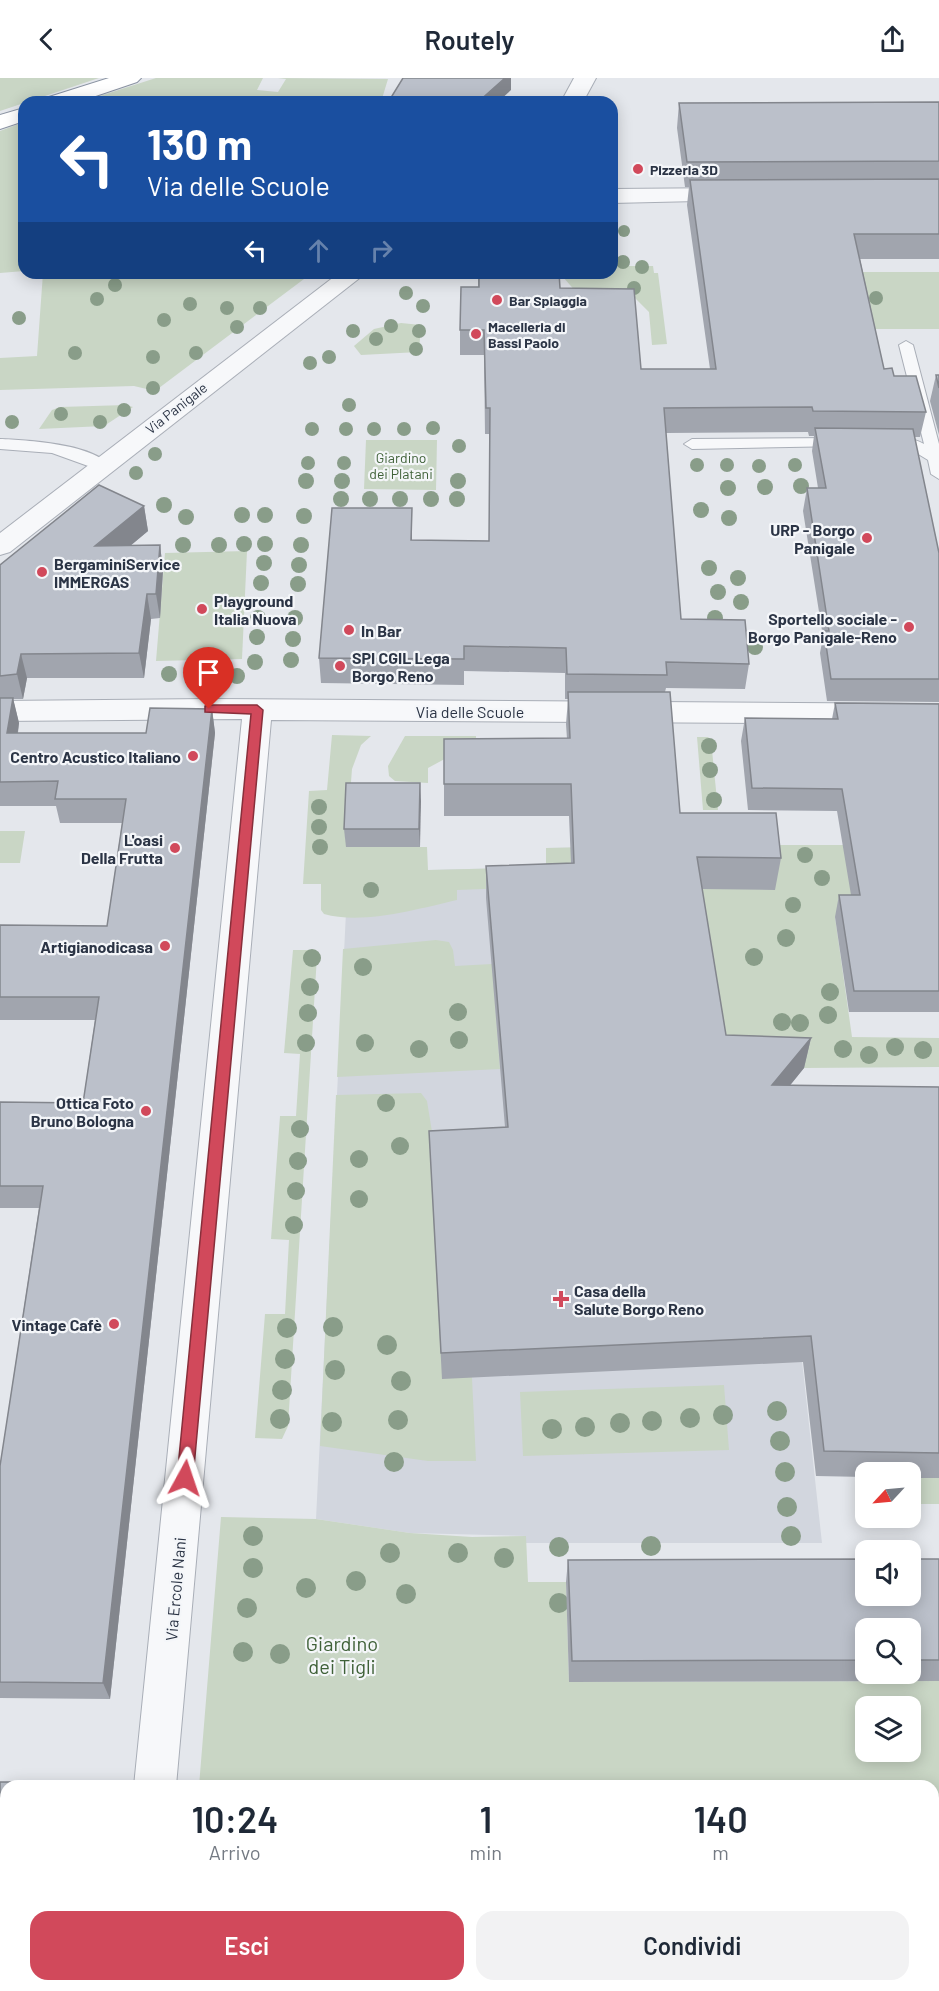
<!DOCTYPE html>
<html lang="it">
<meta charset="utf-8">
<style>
:root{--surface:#fff;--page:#f2f2f3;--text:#1f2937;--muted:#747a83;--accent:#d1495b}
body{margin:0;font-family:Barlow,sans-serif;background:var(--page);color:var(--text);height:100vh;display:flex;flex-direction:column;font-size:22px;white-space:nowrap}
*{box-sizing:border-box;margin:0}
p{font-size:20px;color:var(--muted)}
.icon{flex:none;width:33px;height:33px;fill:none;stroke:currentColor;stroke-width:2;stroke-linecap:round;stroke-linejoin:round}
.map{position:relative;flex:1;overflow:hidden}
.side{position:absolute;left:0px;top:1702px;width:939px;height:212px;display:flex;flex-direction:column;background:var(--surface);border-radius:18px 18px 0 0;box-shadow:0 3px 15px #0003}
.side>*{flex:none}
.top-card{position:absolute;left:18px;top:18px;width:600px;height:183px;border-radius:18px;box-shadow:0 3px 15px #0003;background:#1a4fa0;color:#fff;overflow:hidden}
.needle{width:39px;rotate:244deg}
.buttons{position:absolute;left:855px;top:1384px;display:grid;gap:12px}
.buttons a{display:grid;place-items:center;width:66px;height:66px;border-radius:12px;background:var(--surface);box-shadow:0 3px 15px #0003;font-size:30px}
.pin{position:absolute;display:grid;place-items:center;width:51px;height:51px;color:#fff;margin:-62px -26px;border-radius:50% 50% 50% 0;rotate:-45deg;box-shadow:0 0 6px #0007}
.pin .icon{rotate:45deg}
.me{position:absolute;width:66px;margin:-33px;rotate:5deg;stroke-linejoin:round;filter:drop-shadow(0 0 4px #0008)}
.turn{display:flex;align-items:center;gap:21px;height:126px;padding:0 30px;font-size:27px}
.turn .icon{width:78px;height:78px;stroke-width:2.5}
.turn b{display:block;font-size:42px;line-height:51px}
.lanes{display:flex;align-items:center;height:57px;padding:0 30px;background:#0003;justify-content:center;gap:30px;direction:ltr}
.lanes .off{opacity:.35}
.eta{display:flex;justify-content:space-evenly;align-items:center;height:102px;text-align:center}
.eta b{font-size:36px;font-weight:600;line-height:42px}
.primary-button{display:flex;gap:12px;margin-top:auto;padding:12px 30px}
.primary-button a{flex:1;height:69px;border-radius:18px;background:var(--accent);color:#fff;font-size:24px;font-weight:600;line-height:69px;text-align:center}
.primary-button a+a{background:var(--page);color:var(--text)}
header{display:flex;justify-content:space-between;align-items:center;height:78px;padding:0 30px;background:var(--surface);font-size:27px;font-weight:600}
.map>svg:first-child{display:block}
</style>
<header><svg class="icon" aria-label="back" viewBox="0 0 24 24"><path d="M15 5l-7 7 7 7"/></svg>Routely<svg class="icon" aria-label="share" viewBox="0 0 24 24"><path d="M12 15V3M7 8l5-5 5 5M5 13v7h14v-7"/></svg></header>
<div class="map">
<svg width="939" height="1913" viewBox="0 0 939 1913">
<rect width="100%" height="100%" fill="#e4e7ec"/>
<polygon fill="#d2d6de" points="772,767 782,853 721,987 804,990 789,1009 775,1037 822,1465 526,1465 526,1458 410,1455 316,1441 348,794 546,789 546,770"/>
<g fill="#c9d6c5" fill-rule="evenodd">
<polygon points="0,0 99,0 0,33"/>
<polygon points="156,0 263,0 257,12 278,14 286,1 278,0 388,1 381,24 81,24"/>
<polygon points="24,44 24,193 0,195 0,53"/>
<polygon points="612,188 653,188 654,195 658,195 667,266 652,267 649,234 635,220 577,215 563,199 535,198 531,195 612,195"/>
<polygon points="815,194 939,194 939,251 865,251"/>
<polygon points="43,195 312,195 155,313 134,308 0,312 0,280 37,278"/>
<polygon points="401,245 421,247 419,274 361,277 354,268 374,251"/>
<polygon points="126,327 133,329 104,348 39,351 52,332 60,329"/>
<polygon points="366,362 437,362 436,412 364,411"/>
<polygon points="247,473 242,581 156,583 165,475"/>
<path d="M332,657L371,658L361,667L352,691L346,769H427L428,792L546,789V770L683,767L663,804L457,812V822C418,831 362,847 324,836L321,832V806H303L309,713L327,712Z"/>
<polygon points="405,658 476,658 476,664 428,690 428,705 395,703 389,698 388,688"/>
<polygon points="697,659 708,659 711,662 718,732 703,732"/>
<polygon points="0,753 25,753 20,785 0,785"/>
<polygon points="697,767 844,767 855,838 835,839 852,959 939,960 939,989 804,990 721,987"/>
<polygon points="436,862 449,864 453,872 455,888 492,886 500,991 337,999 343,871"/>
<polygon points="293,872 314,872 317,878 288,1348 282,1361 255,1360 265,1236 285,1236 289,1162 271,1161 280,1038 296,1038 300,976 284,975"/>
<polygon points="421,1015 427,1023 472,1300 476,1383 428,1383 320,1368 336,1017"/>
<polygon points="724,1307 729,1372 523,1378 520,1314"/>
<rect x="911" y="1400" width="28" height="26"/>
<path d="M221,1439L316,1441L410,1455L472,1459L526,1458L528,1504H566L569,1604L939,1603V1902H933V1708H199ZM866,1629H910V1674H866Z"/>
<rect x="184" y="1908" width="350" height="5"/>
</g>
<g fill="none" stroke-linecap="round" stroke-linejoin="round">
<g stroke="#a9aeb7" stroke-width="2">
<g id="lane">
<path d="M906,263L913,267L939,366V401L931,396L928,382L910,371L892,370L884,365C893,356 914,360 924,366L899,267Z"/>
<polygon points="839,360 844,362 847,365 844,368 692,371 684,366 692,361"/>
<path d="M0,361C26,362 93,366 110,388L102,393L52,375L0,371Z"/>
</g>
</g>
<g stroke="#a9aeb7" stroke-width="2">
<g id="street">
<polygon points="574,0 596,0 583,24 561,24"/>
<polygon points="733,110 741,112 744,117 741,122 612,125 612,111"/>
<polygon points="339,195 366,195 10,474 0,477 0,455"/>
<polygon points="209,621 939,626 939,646 271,642 176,1708 134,1708 242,641 0,643 0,623"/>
<rect x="114" y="1908" width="44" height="5"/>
</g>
</g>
<g stroke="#8b94a3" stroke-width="2">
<g id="highway">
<polygon points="109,0 141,0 137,4 78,24 46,24 49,19"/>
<polygon points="24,30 24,43 0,51 0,37"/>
</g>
</g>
<use href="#lane" fill="#f7f8fa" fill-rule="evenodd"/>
<use href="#street" fill="#f7f8fa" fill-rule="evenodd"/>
<use href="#highway" fill="#fff" fill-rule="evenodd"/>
</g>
<g fill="#899d89">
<circle cx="624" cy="153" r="6"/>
<circle cx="623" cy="184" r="7"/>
<circle cx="642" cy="189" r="7"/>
<circle cx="115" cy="207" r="7"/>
<circle cx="634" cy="210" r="7"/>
<circle cx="406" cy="215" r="7"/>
<circle cx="876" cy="220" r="7"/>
<circle cx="97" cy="221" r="7"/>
<circle cx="190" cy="226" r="7"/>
<circle cx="423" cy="228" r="7"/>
<circle cx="227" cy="230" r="7"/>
<circle cx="260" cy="230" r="7"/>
<circle cx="19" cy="240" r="7"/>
<circle cx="164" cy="242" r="7"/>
<circle cx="391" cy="248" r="7"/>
<circle cx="237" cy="249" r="7"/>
<circle cx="353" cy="253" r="7"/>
<circle cx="419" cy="253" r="7"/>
<circle cx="376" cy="261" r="7"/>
<circle cx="416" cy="271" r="7"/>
<circle cx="75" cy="275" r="7"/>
<circle cx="196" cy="275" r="7"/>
<circle cx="153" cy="279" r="7"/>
<circle cx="329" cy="279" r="7"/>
<circle cx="310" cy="285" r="7"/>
<circle cx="153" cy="310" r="7"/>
<circle cx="349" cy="327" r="7"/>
<circle cx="124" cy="332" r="7"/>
<circle cx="61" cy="336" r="7"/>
<circle cx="12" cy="344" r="7"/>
<circle cx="100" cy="344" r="7"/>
<circle cx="433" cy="350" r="7"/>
<circle cx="312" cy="351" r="7"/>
<circle cx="346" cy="351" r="7"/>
<circle cx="374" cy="351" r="7"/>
<circle cx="404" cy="351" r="7"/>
<circle cx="459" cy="368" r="7"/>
<circle cx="155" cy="376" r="7"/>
<circle cx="308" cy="385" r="7"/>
<circle cx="344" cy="385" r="7"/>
<circle cx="697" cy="387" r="7"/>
<circle cx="727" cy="387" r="7"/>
<circle cx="795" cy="387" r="7"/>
<circle cx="759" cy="388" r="7"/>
<circle cx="136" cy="395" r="7"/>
<circle cx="306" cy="403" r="8"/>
<circle cx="342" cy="403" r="8"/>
<circle cx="458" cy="403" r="8"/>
<circle cx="801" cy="408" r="8"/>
<circle cx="765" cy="409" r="8"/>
<circle cx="728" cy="410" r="8"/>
<circle cx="341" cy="421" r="8"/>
<circle cx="370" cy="421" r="8"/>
<circle cx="400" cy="421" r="8"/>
<circle cx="431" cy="421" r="8"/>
<circle cx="457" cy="421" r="8"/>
<circle cx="164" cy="427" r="8"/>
<circle cx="701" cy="432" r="8"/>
<circle cx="242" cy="437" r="8"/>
<circle cx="265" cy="437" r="8"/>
<circle cx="304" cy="438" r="8"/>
<circle cx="186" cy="439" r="8"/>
<circle cx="729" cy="440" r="8"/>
<circle cx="244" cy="466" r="8"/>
<circle cx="265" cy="466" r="8"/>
<circle cx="183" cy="467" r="8"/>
<circle cx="219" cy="467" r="8"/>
<circle cx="301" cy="467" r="8"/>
<circle cx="264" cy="485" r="8"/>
<circle cx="299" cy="487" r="8"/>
<circle cx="709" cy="490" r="8"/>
<circle cx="738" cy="500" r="8"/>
<circle cx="261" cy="505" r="8"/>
<circle cx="298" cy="506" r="8"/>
<circle cx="718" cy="514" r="8"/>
<circle cx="741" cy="524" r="8"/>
<circle cx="258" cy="540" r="8"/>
<circle cx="295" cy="540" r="8"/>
<circle cx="715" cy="540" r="8"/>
<circle cx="257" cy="559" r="8"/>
<circle cx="293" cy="561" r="8"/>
<circle cx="755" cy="569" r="8"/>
<circle cx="291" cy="582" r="8"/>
<circle cx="255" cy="584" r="8"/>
<circle cx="169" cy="596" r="8"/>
<circle cx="202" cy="598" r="8"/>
<circle cx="237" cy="598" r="8"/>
<circle cx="709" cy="668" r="8"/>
<circle cx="710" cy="692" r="8"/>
<circle cx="714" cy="722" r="8"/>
<circle cx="319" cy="729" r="8"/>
<circle cx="319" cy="749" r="8"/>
<circle cx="320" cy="769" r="8"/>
<circle cx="805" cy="777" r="8"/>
<circle cx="822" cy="800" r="8"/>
<circle cx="371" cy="812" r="8"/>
<circle cx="793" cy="827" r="8"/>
<circle cx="786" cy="860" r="9"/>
<circle cx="754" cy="879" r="9"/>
<circle cx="312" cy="880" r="9"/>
<circle cx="363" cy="889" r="9"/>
<circle cx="310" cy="909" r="9"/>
<circle cx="830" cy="914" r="9"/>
<circle cx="458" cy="934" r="9"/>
<circle cx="308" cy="935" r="9"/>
<circle cx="828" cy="937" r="9"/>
<circle cx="782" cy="944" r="9"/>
<circle cx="800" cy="945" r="9"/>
<circle cx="459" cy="962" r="9"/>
<circle cx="306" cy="965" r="9"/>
<circle cx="365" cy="965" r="9"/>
<circle cx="895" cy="969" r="9"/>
<circle cx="419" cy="971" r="9"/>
<circle cx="843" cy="971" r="9"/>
<circle cx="923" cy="972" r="9"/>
<circle cx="869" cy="977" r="9"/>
<circle cx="386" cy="1025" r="9"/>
<circle cx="300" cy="1051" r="9"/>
<circle cx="400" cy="1068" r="9"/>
<circle cx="359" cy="1081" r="9"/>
<circle cx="298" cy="1083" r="9"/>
<circle cx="296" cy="1113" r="9"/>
<circle cx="359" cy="1121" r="9"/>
<circle cx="294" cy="1147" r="9"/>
<circle cx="333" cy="1249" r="10"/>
<circle cx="287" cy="1250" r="10"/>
<circle cx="387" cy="1267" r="10"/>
<circle cx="285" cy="1281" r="10"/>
<circle cx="335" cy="1292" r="10"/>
<circle cx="401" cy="1303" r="10"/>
<circle cx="282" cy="1312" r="10"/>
<circle cx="777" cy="1333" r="10"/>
<circle cx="723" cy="1337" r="10"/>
<circle cx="690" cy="1340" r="10"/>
<circle cx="280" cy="1341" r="10"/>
<circle cx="398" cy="1342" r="10"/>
<circle cx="652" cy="1343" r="10"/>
<circle cx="332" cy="1344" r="10"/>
<circle cx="620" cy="1345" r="10"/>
<circle cx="585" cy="1349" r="10"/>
<circle cx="552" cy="1351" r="10"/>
<circle cx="780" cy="1363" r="10"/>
<circle cx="394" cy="1384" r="10"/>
<circle cx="785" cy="1394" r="10"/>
<circle cx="787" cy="1429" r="10"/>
<circle cx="253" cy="1458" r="10"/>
<circle cx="791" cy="1458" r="10"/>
<circle cx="651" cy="1468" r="10"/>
<circle cx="559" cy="1469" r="10"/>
<circle cx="390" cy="1475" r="10"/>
<circle cx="458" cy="1475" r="10"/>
<circle cx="504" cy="1480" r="10"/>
<circle cx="253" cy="1490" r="10"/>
<circle cx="356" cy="1503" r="10"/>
<circle cx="306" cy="1510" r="10"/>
<circle cx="406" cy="1516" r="10"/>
<circle cx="559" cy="1525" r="10"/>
<circle cx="247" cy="1530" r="10"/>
<circle cx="243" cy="1574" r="10"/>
<circle cx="280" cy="1576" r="10"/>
</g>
<g fill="#a1a5ae" fill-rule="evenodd">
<polygon points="939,24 939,181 860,181 884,291 894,298 926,334 920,359 914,359 939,475 939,624 827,623 820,575 823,559 803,433 807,410 818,410 812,373 814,358 809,358 808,354 666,355 681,541 749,586 745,611 666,610 665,614 680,735 781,780 775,812 702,811 726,957 811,960 804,990 790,1007 939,1009 939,1400 910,1400 910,1395 866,1395 866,1399 816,1398 803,1284 442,1301 429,1053 505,1049 486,820 486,788 571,785 569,738 444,738 444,661 567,661 566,646 568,621 565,621 565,595 464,593 464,607 321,605 319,580 412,430 412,462 489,463 489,356 485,356 484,277 460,277 460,252 478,209 478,195 559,195 560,210 641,291 710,291 687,127 689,109 685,109 677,50 679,25"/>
<polygon points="936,297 939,297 939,357 930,323"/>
<polygon points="144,428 148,453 130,468 160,467 163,492 160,540 151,541 144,600 27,600 23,621 13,621 19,645 18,655 146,655 212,631 215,655 110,1621 0,1620 0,1388 39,1130 0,1130 0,1024 83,1025 95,942 0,942 0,847 107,848 122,745 60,745 56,728 0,728 0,487"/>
<polygon points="835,625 939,626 939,934 849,934 835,839 839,817 851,817 837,733 748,732 741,663 745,640 832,641"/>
<polygon points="420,705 420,769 346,769 344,751"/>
<path d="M939,1481V1603L569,1604L566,1504L568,1482ZM866,1551H910V1596H866Z"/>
</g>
<g fill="#83868d">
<polygon points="505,0 511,0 511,12 498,24 478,24"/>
<polygon points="144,428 148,453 100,493 95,468"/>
<polygon points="412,430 412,488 411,462"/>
<polygon points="160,467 163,492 160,540 156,516"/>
<polygon points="147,516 151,541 144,600 139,575"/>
<polygon points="21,576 27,600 23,621 17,596"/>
<polygon points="13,620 19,645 14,680 7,655"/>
<polygon points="212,631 215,655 110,1621 103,1605"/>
<polygon points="420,705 421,723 420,769 419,751"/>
<polygon points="811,960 804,990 766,1037 772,1007"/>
<polygon points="69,1908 81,1908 80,1913 68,1913"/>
</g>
<g fill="#bbc0ca" stroke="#83868d" stroke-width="1.5">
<polygon points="403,0 505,0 478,24 386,24 392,18"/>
<polygon points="939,24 939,83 687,84 679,25"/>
<polygon points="939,101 939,156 854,156 884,291 892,290 894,298 916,298 926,334 813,333 812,329 664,330 681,541 745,542 749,586 666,584 667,597 567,596 566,570 464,568 464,581 319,580 332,430 412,430 411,462 489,463 490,330 486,330 484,252 460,252 461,209 479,209 479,195 559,195 560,210 634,211 641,291 716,291 690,102"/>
<polygon points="936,297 939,297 939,310"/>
<polygon points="815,350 913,351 939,475 939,601 831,601 824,553 829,553 807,410 826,410"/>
<polygon points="99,407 144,428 95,468 160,467 156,516 147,516 139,575 21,576 17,596 0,598 0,487"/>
<polygon points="568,614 670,614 680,735 776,735 781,780 697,779 726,957 811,960 772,1007 939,1009 939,1375 824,1373 811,1258 441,1275 429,1053 508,1049 486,788 574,785 571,706 444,706 444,661 570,660"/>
<polygon points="0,620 13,620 7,655 146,655 150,630 212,631 103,1605 0,1604 0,1388 43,1108 0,1108 0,1024 83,1025 99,919 0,919 0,847 107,848 126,721 55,721 58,703 0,704"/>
<polygon points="835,625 939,626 939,913 854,913 839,817 860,817 842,711 752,710 745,640 838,641"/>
<polygon points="346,705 420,705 419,751 344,751"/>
<polygon points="866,1481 866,1518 910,1518 910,1481 939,1481 939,1582 910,1582 910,1551 866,1551 866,1582 572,1583 568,1482"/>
<polygon points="0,1704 91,1704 90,1708 6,1708 6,1908 69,1908 68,1913 0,1913"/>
<polygon points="933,1887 939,1887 939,1913 537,1913 536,1908 933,1908"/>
</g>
<polygon fill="#d1495b" stroke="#882f3b" stroke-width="1.5" points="209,627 257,627 263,632 193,1400 191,1406 185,1408 180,1406 177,1400 251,636 205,634 205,628"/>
<g fill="#d1495b" stroke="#f4f6f9" stroke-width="2">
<circle cx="638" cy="91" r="6"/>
<circle cx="497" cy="222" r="6"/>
<circle cx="476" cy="256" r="6"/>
<circle cx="867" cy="460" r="6"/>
<circle cx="42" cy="494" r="6"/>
<circle cx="202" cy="531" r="6"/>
<circle cx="909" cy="549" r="6"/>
<circle cx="349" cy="552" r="6"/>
<circle cx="340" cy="588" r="6"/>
<circle cx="193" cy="678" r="6"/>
<circle cx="175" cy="770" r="6"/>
<circle cx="165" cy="868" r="6"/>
<circle cx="146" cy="1033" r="6"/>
<path d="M558 1212h6v6h6v6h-6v6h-6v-6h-6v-6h6z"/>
<circle cx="114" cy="1246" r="6"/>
</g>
<g text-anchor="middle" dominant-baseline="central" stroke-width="4.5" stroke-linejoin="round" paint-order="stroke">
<g font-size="14" font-weight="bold" fill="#2b3445" stroke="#f4f6f9" text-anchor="start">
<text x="650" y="91">Pizzeria 3D</text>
<text x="509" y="222">Bar Spiaggia</text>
<text x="488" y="248">Macelleria di<tspan x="488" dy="16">Bassi Paolo</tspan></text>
</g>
<g font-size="14" fill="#2b3445" stroke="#f4f6f9">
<text transform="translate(176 330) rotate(-38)">Via Panigale</text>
</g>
<g font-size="14" fill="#3f6138" stroke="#f4f6f9">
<text x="401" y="379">Giardino<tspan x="401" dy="16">dei Platani</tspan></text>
</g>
<g font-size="16" font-weight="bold" fill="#2b3445" stroke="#f4f6f9" text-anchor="end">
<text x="855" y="451">URP - Borgo<tspan x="855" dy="18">Panigale</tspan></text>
<text x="54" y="485" text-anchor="start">BergaminiService<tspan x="54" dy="18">IMMERGAS</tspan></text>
<text x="214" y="522" text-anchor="start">Playground<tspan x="214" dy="18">Italia Nuova</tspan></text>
<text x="897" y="540">Sportello sociale -<tspan x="897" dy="18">Borgo Panigale-Reno</tspan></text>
<text x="361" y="552" text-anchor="start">In Bar</text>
<text x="352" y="579" text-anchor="start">SPI CGIL Lega<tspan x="352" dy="18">Borgo Reno</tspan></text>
<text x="181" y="678">Centro Acustico Italiano</text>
<text x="163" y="761">L'oasi<tspan x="163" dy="18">Della Frutta</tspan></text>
<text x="153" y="868">Artigianodicasa</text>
<text x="134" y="1024">Ottica Foto<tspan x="134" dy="18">Bruno Bologna</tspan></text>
<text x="574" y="1212" text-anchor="start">Casa della<tspan x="574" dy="18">Salute Borgo Reno</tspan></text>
<text x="102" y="1246">Vintage Cafè</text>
</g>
<g font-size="16" fill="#2b3445" stroke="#f4f6f9">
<text x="470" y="633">Via delle Scuole</text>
<text transform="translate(175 1511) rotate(-85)">Via Ercole Nani</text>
</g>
<g font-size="20" fill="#3f6138" stroke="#f4f6f9">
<text x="342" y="1565">Giardino<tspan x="342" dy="23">dei Tigli</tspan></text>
</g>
</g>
</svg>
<div class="buttons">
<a><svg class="needle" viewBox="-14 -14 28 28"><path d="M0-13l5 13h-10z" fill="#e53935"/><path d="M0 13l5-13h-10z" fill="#747a83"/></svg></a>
<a><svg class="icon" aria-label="sound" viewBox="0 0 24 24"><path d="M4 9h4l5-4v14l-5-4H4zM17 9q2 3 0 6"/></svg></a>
<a><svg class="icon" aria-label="search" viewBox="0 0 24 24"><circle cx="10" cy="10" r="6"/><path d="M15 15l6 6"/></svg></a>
<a><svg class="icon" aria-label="layers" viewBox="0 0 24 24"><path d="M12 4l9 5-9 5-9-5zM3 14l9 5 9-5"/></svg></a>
</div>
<div class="pin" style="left:209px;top:631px;background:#d93025"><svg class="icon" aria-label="arrive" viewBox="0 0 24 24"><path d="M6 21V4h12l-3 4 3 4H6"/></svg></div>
<svg class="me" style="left:185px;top:1400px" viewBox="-20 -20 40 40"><path d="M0-17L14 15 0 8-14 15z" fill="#d1495b" stroke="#fff" stroke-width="4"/></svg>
<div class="top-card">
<div class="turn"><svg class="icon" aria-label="left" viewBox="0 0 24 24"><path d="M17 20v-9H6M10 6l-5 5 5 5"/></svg><div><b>130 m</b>Via delle Scuole</div></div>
<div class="lanes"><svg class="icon" aria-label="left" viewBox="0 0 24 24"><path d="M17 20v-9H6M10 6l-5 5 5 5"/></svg><svg class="icon off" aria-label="ahead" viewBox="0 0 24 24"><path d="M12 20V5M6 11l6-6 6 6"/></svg><svg class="icon off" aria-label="right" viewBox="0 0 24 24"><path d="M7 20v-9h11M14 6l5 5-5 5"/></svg></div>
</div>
<section class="side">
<div class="eta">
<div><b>10:24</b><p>Arrivo</p></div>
<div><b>1</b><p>min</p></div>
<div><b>140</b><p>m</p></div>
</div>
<div class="primary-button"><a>Esci</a><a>Condividi</a></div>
</section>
</div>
